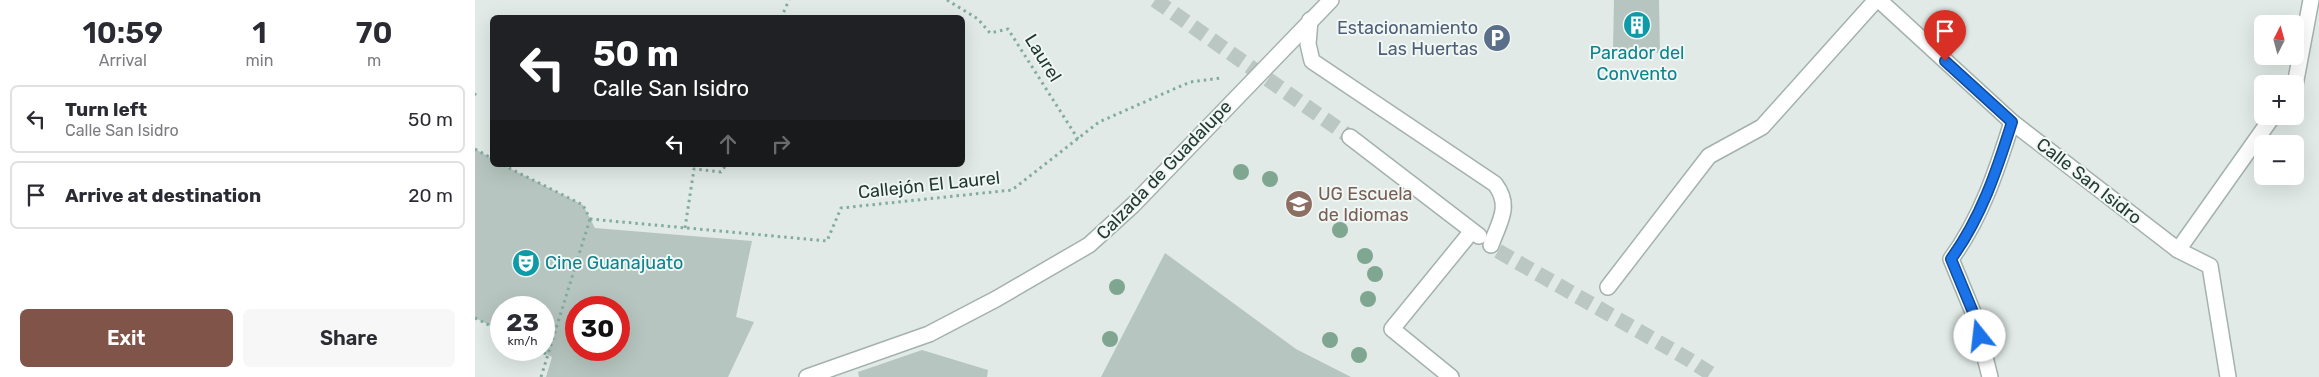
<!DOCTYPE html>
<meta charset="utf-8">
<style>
:root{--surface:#fff;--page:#f7f7f7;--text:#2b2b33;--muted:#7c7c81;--line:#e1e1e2;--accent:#805448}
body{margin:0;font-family:Rubik,sans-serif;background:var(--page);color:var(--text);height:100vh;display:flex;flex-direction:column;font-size:19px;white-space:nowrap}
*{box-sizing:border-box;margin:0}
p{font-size:16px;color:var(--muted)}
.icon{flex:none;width:28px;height:28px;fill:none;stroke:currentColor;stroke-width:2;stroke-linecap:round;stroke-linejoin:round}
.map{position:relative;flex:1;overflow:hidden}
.side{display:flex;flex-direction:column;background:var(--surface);width:475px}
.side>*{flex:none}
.top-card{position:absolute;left:15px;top:15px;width:475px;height:152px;border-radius:8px;box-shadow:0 5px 20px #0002;background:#202124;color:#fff;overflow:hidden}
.needle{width:32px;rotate:6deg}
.controls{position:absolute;left:1779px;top:15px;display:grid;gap:10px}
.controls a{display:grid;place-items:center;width:50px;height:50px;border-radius:8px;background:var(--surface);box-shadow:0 5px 20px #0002;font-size:25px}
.speed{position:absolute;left:15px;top:296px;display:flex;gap:10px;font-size:25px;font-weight:700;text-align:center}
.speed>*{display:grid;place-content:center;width:65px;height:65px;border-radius:50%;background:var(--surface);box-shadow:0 5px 20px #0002;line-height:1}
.speed small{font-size:12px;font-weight:400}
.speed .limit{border:8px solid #d22;background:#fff;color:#111}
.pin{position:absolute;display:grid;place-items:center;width:42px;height:42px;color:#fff;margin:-51px -21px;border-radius:50% 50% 50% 0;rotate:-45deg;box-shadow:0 0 5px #0007}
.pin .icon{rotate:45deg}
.me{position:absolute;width:55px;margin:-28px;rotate:344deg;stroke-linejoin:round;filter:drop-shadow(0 0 4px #0008)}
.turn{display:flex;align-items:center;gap:18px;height:105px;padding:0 20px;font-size:22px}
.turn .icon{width:65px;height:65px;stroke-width:2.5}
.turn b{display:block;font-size:35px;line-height:42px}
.lanes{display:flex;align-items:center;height:48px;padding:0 20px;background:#0003;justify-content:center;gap:25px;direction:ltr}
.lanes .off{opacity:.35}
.eta{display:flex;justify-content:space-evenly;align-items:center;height:85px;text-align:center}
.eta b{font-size:30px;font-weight:600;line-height:35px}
.action{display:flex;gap:10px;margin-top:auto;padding:10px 20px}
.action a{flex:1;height:58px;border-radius:8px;background:var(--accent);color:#fff;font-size:20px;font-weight:600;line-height:58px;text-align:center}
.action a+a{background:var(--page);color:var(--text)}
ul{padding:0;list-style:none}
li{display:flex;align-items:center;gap:15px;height:68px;margin:0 10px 8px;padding:0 10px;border:2px solid var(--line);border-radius:8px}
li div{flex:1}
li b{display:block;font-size:19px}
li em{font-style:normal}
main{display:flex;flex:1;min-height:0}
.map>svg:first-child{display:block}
</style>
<main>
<section class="side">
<div class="eta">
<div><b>10:59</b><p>Arrival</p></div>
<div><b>1</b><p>min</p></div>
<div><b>70</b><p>m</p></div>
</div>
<ul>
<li><svg class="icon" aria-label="left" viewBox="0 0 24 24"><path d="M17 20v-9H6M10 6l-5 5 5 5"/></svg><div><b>Turn left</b><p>Calle San Isidro</p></div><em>50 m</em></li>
<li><svg class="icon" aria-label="arrive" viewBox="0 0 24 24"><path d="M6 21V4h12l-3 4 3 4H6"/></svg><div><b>Arrive at destination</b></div><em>20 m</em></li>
</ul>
<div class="action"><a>Exit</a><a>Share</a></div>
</section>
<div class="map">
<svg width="1844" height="377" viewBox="0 0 1844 377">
<rect width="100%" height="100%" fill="#e1eae6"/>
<g fill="#b6c5bf" fill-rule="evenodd">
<polygon points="1139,0 1184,0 1185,53 1138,49"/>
<path d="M0,149L18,159V165H28L108,205L120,228L277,241L261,317L279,322L253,377H71L77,357L63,350H69V308H26V331L0,318ZM101,308H144V350H101Z"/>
<polygon points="690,253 821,349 876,377 626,377"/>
<polygon points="447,350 513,370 512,377 384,377 383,372"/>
</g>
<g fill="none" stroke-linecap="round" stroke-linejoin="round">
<g stroke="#bbc7c2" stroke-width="15" stroke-dasharray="15 8" stroke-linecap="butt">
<polyline points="680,0 875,137"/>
<polyline points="1023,251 1213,359 1241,377"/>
</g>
<g stroke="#a4b2ad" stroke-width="18">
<g id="minor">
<polyline points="1404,0 1537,122 1703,250 1735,266 1753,377"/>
<path d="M835,20L833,44L837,61L1020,184C1037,206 1024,222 1016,245"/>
<polyline points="1820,85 1836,0"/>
<polyline points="875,137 1004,236"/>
<polyline points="1703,250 1798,116"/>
<polyline points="1133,287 1234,156 1287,127 1401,0"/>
<polyline points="332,377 454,334 521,299 614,245 658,205 856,0"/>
<polyline points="976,377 917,329 997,231"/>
<path d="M1515,377L1500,317L1476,259C1506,218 1522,170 1537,122"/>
</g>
</g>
<g stroke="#83aca0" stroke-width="3" stroke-dasharray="2.5 4" stroke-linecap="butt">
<polyline points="472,0 503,19 515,33 533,29 603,139"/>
<polyline points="306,18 314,0"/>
<polyline points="0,93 0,98"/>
<polyline points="0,149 18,159"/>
<polyline points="28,165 108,205 115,219"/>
<polyline points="115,219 352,241 366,208 537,190 624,122 715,82 746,78"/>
<polyline points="210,228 219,169 246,172 251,165"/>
<polyline points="0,318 26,331"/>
<polyline points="63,350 73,355"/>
<polyline points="66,377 115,219"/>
</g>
<use href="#minor" stroke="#fff" stroke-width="15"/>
</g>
<g fill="#7fa690">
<circle cx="766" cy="172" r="8"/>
<circle cx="795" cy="179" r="8"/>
<circle cx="865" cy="230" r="8"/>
<circle cx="890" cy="256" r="8"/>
<circle cx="900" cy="274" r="8"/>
<circle cx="642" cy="287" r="8"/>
<circle cx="893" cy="299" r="8"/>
<circle cx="635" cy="339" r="8"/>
<circle cx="855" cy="340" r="8"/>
<circle cx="884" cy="355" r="8"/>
</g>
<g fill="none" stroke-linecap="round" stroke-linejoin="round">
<g stroke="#114b97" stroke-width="12">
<path id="route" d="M1470,61L1537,122C1522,170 1506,218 1476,259L1500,317L1505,336"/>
</g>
<use href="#route" stroke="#1a73e8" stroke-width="9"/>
</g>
<defs>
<g id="building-disc" transform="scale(1.4375)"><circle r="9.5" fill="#0f9aa8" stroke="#f1f7f4"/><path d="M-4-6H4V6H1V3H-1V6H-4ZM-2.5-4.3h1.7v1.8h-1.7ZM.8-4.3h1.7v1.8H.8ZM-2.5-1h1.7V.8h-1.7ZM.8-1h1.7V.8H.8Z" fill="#fff"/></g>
<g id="parking-disc" transform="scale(1.4375)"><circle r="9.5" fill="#5c6f8a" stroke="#f1f7f4"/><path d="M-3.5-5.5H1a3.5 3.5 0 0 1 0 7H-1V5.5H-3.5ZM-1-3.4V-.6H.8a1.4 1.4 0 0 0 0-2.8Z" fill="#fff"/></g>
<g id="school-disc" transform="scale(1.4375)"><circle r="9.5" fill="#8d6e63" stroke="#f1f7f4"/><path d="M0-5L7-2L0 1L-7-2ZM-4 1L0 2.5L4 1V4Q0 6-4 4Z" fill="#fff"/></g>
<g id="theatre-disc" transform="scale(1.4375)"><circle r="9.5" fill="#0f9aa8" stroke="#f1f7f4"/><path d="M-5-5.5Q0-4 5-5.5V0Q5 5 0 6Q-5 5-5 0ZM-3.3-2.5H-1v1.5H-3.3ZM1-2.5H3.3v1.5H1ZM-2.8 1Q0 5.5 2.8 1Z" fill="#fff"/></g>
</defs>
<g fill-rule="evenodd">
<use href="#building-disc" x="1162" y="25"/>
<use href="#parking-disc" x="1022" y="38"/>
<use href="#school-disc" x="824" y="204"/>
<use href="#theatre-disc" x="51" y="263"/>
</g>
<g text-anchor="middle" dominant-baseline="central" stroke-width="4" stroke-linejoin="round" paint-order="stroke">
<g font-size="18" fill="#4e5e75" stroke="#f1f7f4" text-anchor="end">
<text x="1003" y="28">Estacionamiento<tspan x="1003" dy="21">Las Huertas</tspan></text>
</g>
<g font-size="18" fill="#0d838f" stroke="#f1f7f4">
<text x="1162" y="53">Parador del<tspan x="1162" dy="21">Convento</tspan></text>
<text x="70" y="263" text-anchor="start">Cine Guanajuato</text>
</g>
<g font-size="18" fill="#233a34" stroke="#f1f7f4">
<text transform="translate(568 58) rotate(58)">Laurel</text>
<text transform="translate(689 170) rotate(-46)">Calzada de Guadalupe</text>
<text transform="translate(1614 181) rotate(38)">Calle San Isidro</text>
<text transform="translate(454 185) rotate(-6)">Callejón El Laurel</text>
</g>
<g font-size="18" fill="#785e54" stroke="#f1f7f4" text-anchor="start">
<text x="843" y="194">UG Escuela<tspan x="843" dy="21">de Idiomas</tspan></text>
</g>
</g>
</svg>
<div class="controls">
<a><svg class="needle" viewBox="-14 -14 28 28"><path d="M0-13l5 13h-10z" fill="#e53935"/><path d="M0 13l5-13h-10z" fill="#7c7c81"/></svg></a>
<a>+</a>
<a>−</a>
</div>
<div class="speed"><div>23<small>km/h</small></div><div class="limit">30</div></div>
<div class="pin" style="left:1470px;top:61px;background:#d93025"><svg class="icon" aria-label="arrive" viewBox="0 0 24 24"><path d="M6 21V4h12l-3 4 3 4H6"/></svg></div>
<svg class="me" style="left:1505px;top:336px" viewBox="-20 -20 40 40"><circle r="19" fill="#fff"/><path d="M0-13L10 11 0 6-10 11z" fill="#1a73e8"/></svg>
<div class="top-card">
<div class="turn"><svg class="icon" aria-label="left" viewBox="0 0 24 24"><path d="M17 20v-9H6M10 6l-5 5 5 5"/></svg><div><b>50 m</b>Calle San Isidro</div></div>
<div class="lanes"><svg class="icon" aria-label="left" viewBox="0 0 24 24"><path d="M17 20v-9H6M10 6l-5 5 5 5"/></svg><svg class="icon off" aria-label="ahead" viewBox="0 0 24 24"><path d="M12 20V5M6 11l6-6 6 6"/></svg><svg class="icon off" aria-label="right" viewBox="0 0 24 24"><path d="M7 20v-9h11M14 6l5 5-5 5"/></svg></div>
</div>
</div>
</main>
